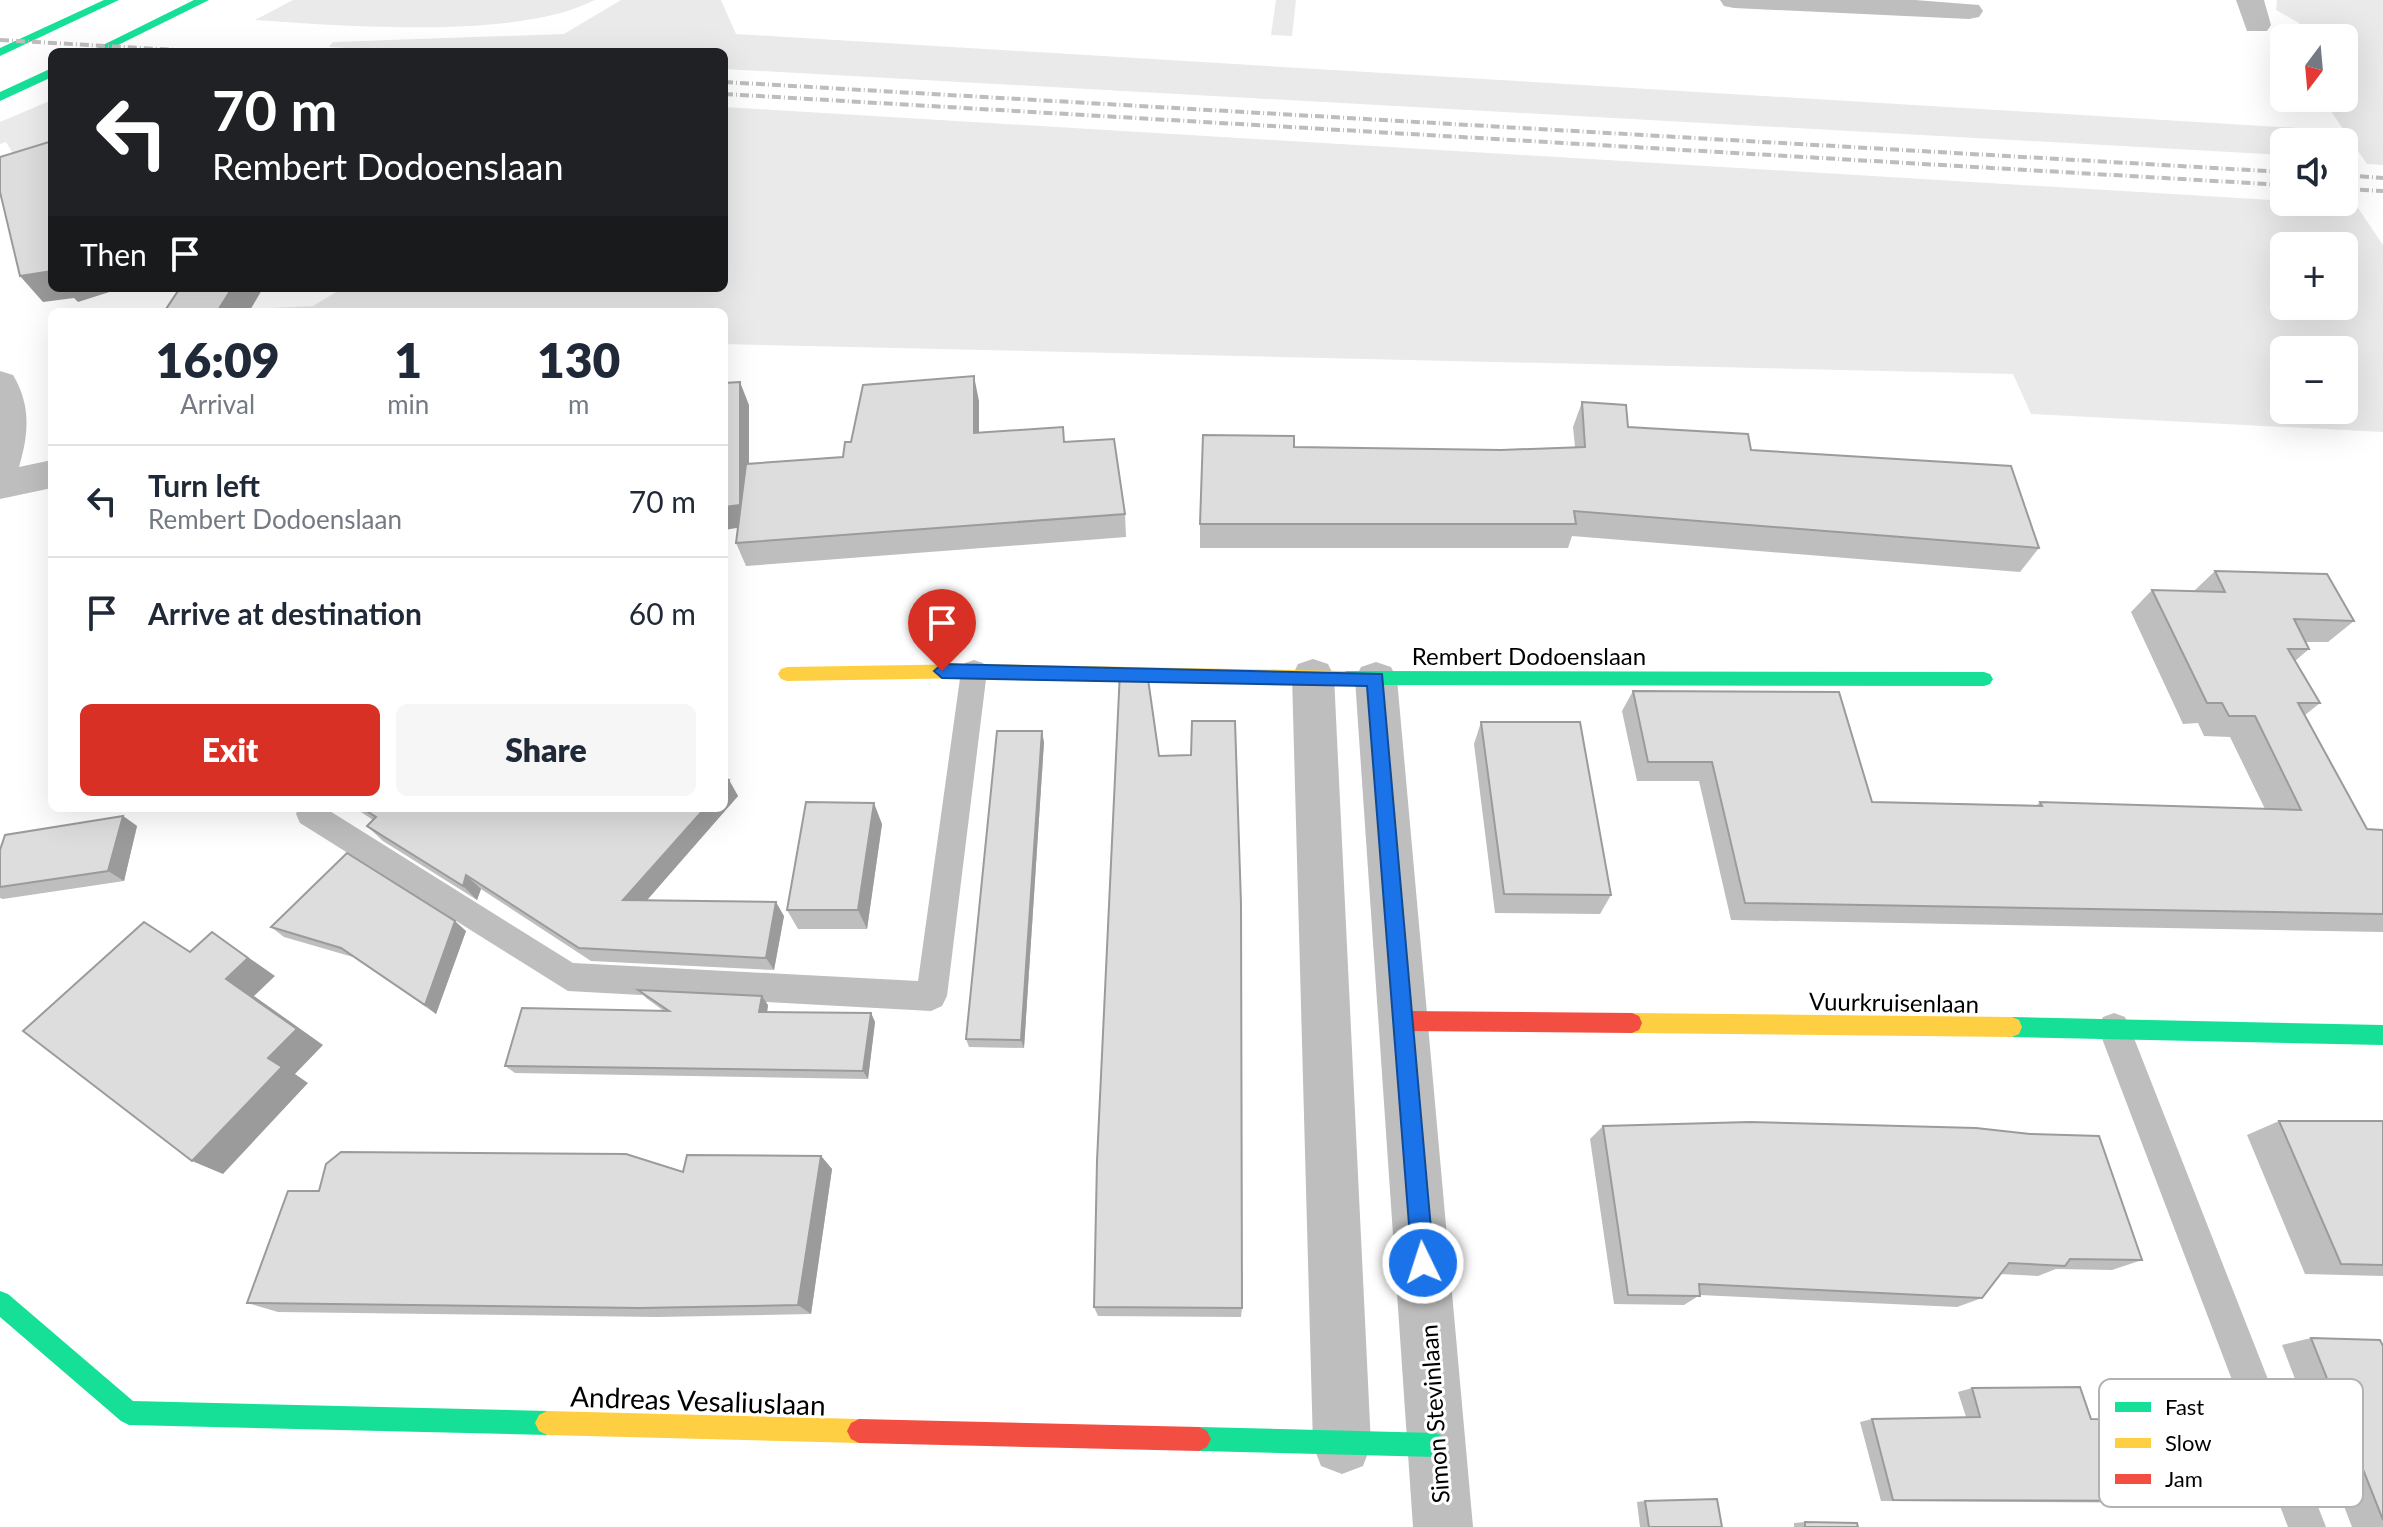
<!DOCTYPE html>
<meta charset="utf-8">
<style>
:root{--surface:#fff;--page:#f6f6f7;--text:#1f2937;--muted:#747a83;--line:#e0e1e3;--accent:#d93025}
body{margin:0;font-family:Lato,sans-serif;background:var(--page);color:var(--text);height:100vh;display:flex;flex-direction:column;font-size:30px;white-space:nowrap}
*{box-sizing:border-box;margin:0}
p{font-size:26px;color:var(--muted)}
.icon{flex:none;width:44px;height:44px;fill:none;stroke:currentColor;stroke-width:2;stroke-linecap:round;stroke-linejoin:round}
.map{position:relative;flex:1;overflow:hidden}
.details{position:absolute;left:48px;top:308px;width:680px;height:504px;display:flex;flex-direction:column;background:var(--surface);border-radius:12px;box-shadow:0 8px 32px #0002}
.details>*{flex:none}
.hud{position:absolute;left:48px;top:48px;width:680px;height:244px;border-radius:12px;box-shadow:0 8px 32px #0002;background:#202124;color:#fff;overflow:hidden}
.needle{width:52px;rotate:196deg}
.buttons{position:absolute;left:2270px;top:24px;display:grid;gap:16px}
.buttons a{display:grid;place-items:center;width:88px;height:88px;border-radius:12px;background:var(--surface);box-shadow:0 8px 32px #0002;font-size:40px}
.pin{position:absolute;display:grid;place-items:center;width:68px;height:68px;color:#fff;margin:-82px -34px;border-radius:50% 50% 50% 0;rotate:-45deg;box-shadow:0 0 8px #0007}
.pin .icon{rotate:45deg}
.me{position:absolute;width:88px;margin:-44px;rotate:356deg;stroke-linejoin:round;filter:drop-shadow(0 0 6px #0008)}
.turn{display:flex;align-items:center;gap:28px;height:168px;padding:0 32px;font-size:36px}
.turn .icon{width:104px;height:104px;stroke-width:2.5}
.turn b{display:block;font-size:56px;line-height:68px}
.then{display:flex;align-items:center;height:76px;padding:0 32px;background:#0003;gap:16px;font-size:30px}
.eta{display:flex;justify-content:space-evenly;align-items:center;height:136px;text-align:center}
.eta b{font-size:48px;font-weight:800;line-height:56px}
.action{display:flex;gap:16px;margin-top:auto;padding:16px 32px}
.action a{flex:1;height:92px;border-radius:12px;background:var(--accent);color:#fff;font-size:32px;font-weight:800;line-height:92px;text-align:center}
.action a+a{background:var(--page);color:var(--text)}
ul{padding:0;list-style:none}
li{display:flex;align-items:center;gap:24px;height:112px;padding:0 32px;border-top:2px solid var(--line)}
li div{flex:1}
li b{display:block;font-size:30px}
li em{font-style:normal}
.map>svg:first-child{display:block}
</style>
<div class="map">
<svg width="2383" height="1527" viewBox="0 0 2383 1527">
<rect width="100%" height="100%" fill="#fff"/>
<g fill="#eaeaea" fill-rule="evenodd">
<path d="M293,0H595C518,40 342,26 255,20Z"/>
<polygon points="621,0 721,0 736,34 2313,129 2322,142 2284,142 2284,155 724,69 724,52 415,52 329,47 333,42 564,34"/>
<polygon points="1276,0 1296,0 1292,36 1271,35"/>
<polygon points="2277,0 2383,0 2383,165 2367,164 2322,98 2344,98 2344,38 2308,38 2299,23 2276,10"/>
<polygon points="52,100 52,158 21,167 6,142 0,144 0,122"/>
<path d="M724,107L2356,205L2383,245V432L2031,414L2013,374L724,344V312H189L313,306L343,288H724ZM2284,246H2344V306H2284ZM2284,350H2344V410H2284Z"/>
</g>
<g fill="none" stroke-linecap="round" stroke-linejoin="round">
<g fill="#bebebe" fill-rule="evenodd">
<polygon points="974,660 983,663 987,671 947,996 942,1006 931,1011 568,991 300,823 296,814 299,808 325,808 573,963 918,981 961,671 965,663"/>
<polygon points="2114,1013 2125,1017 2130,1028 2326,1527 2288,1527 2098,1028 2103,1017"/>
</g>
<g fill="#bebebe" fill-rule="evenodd">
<polygon points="1720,0 1915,0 1979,5 1983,11 1979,17 1969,19 1734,8 1724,6"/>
<polygon points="2236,0 2264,0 2271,25 2267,31 2247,31"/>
<path d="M0,371L13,375C31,405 29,434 19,467L52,460V488L0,499Z"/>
<polygon points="1313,659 1328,664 1334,676 1371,1445 1363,1466 1342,1474 1321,1466 1313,1445 1292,676 1298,664"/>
<polygon points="1376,662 1391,667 1397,679 1473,1527 1413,1527 1355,679 1361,667"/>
</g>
<g fill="#16e098" fill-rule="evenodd">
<polygon points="104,0 119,0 0,56 0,48"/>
<polygon points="194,0 209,0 104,52 89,52"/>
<polygon points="52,68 52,77 0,101 0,92"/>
<polygon points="1344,671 1984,672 1990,674 1993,679 1990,684 1984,686 1344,685 1338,683 1335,678 1338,673"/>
<polygon points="2012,1017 2383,1025 2383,1045 2012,1037 2005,1034 2002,1027 2005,1020"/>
<polygon points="0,1291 8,1294 133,1401 547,1411 555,1415 559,1423 555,1431 547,1435 129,1425 121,1421 0,1317"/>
<polygon points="1199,1427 1436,1433 1444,1437 1448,1445 1444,1453 1436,1457 1199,1451 1191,1447 1187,1439 1191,1431"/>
</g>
<g fill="#ffcf43" fill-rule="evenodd">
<polygon points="974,664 1344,671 1350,673 1353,678 1350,683 1344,685 974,678 787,681 781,679 778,674 781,669 787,667"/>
<polygon points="1632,1013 2012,1017 2019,1020 2022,1027 2019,1034 2012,1037 1632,1033 1625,1030 1622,1023 1625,1016"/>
<polygon points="547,1411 859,1419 867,1423 871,1431 867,1439 859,1443 547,1435 539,1431 535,1423 539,1415"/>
</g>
<g fill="#f24e42" fill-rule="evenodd">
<polygon points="1405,1011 1632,1013 1639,1016 1642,1023 1639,1030 1632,1033 1405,1031 1398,1028 1395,1021 1398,1014"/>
<polygon points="859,1419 1199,1427 1207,1431 1211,1439 1207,1447 1199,1451 859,1443 851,1439 847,1431 851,1423"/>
</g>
<g stroke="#bdbdbd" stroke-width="4" stroke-dasharray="9 3 1 3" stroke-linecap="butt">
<polyline points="0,40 212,52"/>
<polyline points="724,82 2284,172"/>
<polyline points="724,94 2284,185"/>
<polyline points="2344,175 2383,178"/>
<polyline points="2344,189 2383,191"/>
</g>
</g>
<g fill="#bebebe">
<polygon points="979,401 979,433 1065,442 1125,514 1126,537 746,566 736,543 749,405 749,464 843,457 851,442"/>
<polygon points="1582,402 1628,427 1751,450 2039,548 2020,572 1572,536 1568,548 1200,548 1200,524 1294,447 1501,450 1575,447 1573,427"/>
<polygon points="2215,571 2354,621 2328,642 2305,642 2309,649 2295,661 2320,703 2305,715 2367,829 2383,830 2383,932 1731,920 1699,781 1637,781 1622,711 1633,691 1872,802 2037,805 2040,802 2265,809 2230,737 2204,736 2198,723 2183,724 2131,612 2152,590 2194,591"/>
<polygon points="1481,722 1611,895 1600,914 1495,913 1474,744"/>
<polygon points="1044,742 1024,1048 969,1047 966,1039"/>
<polygon points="1191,755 1242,1308 1241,1317 1098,1316 1094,1307 1159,756"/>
<polygon points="729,780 738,796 646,900 784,916 774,970 591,961 481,889 477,900 383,841 367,826 373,820 355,808 724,808"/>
<polygon points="123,816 137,826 124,881 3,899 0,898 0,850"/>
<polygon points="882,824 867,929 798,929 787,910"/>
<polygon points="271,927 466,931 436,1014 353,957 284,937"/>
<polygon points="638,990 768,1005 767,1012 871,1013 875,1022 868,1079 515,1073 505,1066 664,1011 646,998"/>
<polygon points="2279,1121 2383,1121 2383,1276 2305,1274 2247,1135"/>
<polygon points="1603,1126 2142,1260 2112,1270 2056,1269 2038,1276 2000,1274 1982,1298 1957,1307 1700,1295 1684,1305 1614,1304 1590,1139"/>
<polygon points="821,1156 832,1169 811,1314 657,1317 278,1312 247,1303 319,1191 683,1172"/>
<polygon points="2311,1338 2383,1346 2383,1527 2352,1527 2282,1345"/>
<polygon points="1972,1388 2091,1419 2200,1501 2182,1503 1881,1501 1860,1422 1872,1419 1966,1417 1958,1392"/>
<polygon points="1645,1501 1722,1527 1640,1527 1637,1502"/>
<polygon points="1805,1522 1858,1527 1794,1527 1794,1523"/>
</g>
<g fill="#9b9b9b">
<polygon points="52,271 52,288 122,288 78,302 74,298 43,302 20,276"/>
<polygon points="232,288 263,288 249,312 217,312"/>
<polygon points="974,376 979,401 979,457 974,433"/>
<polygon points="740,382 749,405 749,526 724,530 724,507"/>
<polygon points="1042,731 1044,742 1024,1048 1021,1040"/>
<polygon points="729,780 738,796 635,914 623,900 705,808 724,808 724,786"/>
<polygon points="874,803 882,824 867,929 858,910"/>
<polygon points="123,816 137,826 124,881 108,871"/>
<polygon points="466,875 481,889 477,900 463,886"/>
<polygon points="776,902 784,916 774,970 766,958"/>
<polygon points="455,921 466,931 436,1014 425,1005"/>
<polygon points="212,932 275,976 254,996 323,1045 295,1074 308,1083 223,1174 192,1161 268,1058 226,979"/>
<polygon points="762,996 768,1005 766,1020 759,1012"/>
<polygon points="871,1013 875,1022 868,1079 863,1071"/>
<polygon points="821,1156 832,1169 811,1314 798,1305"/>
</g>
<g fill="#ddd" stroke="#9b9b9b" stroke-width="2">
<polygon points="52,141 52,271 20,276 0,192 0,157"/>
<polygon points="180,288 232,288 217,312 164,312"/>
<polygon points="974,376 974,433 1063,427 1064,442 1114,439 1125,514 736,543 746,464 843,457 845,442 851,442 863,385"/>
<polygon points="740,382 740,505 724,507 724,383"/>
<polygon points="1582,402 1626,405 1628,427 1748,434 1751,450 2011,466 2039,548 1574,511 1576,524 1200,524 1203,435 1294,436 1294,447 1501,450 1585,447"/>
<polygon points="2215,571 2327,574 2354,621 2294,619 2309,649 2288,649 2320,703 2298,703 2367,829 2383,830 2383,914 1745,903 1712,762 1648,762 1633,691 1839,692 1872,802 2042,806 2040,802 2301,810 2255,716 2229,716 2222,703 2207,703 2152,590 2225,592"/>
<polygon points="1120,671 1147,672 1159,756 1191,755 1192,721 1235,721 1241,904 1242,1308 1094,1307 1097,1161"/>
<polygon points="1481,722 1580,722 1611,895 1504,894"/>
<polygon points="997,731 1042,731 1021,1040 966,1039"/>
<polygon points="724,778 729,780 724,786"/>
<polygon points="806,802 874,803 858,910 787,910"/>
<polygon points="362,808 705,808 623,900 776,902 766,958 579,948 466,875 463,886 367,826 376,817"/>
<polygon points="123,816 108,871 0,887 0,850 5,835"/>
<polygon points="347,853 455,921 425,1005 341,948 271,927"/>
<polygon points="144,922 190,952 212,932 248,958 226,979 297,1029 268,1058 282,1067 192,1161 23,1031"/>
<polygon points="638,990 762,996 759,1012 871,1013 863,1071 505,1066 522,1008 669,1011"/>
<polygon points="2279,1121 2383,1121 2383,1265 2341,1264"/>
<polygon points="1750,1122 1976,1128 2030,1134 2099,1136 2142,1260 2070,1259 2065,1266 2009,1263 1982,1298 1699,1284 1700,1296 1628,1295 1603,1126"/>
<polygon points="341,1152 626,1154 683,1172 687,1155 821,1156 798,1305 639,1308 247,1303 288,1191 319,1191 326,1164"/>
<polygon points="2311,1338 2380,1340 2383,1346 2383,1520"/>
<polygon points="2080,1387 2091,1419 2170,1420 2200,1501 1893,1500 1872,1419 1980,1417 1972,1388"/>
<polygon points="1717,1499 1722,1527 1649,1527 1645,1501"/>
<polygon points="1805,1522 1857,1523 1858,1527 1805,1527"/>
</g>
<polygon fill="#1a73e8" stroke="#114b97" stroke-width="2" points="942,664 1382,674 1434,1263 1431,1271 1423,1275 1415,1271 1412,1263 1367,686 942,678 934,671"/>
<g text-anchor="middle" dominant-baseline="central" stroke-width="6" stroke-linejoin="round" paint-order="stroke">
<g font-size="24" fill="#000" stroke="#fff">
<text x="1529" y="655">Rembert Dodoenslaan</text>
<text transform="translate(1894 1002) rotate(1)">Vuurkruisenlaan</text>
<text transform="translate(1434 1414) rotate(-94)">Simon Stevinlaan</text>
</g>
<g font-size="28" fill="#000" stroke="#fff">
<text transform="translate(698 1400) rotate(2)">Andreas Vesaliuslaan</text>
</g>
</g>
<rect x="2099" y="1379" width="264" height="128" rx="12" fill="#fff" stroke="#b2b2b2" stroke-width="2"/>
<rect x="2115" y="1402" width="36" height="10" fill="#16e098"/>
<rect x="2115" y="1438" width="36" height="10" fill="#ffcf43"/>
<rect x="2115" y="1474" width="36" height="10" fill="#f24e42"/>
<g font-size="22" fill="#000">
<text x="2165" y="1415">Fast</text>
<text x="2165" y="1451">Slow</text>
<text x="2165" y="1487">Jam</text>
</g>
</svg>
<div class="buttons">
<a><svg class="needle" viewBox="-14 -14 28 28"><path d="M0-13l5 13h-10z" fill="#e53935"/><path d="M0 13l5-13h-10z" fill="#747a83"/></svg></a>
<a><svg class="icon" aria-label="sound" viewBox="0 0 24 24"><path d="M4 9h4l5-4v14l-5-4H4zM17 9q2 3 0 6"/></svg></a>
<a>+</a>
<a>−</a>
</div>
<div class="pin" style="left:942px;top:671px;background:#d93025"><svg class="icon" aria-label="arrive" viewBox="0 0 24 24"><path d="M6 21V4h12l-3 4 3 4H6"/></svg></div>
<svg class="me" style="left:1423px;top:1263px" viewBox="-20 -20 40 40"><circle r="17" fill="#1a73e8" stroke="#fff" stroke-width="3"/><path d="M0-11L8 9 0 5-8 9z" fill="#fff"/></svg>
<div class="hud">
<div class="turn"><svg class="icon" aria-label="left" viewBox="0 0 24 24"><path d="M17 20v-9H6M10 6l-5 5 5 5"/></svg><div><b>70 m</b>Rembert Dodoenslaan</div></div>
<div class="then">Then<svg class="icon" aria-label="arrive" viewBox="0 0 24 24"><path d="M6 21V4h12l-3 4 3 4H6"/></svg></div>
</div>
<section class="details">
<div class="eta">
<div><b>16:09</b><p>Arrival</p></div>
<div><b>1</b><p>min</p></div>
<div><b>130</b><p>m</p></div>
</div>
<ul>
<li><svg class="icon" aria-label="left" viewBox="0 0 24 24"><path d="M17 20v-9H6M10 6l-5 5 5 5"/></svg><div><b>Turn left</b><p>Rembert Dodoenslaan</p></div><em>70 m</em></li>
<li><svg class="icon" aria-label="arrive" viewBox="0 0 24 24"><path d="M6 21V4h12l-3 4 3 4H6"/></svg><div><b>Arrive at destination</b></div><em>60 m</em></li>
</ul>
<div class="action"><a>Exit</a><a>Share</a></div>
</section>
</div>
